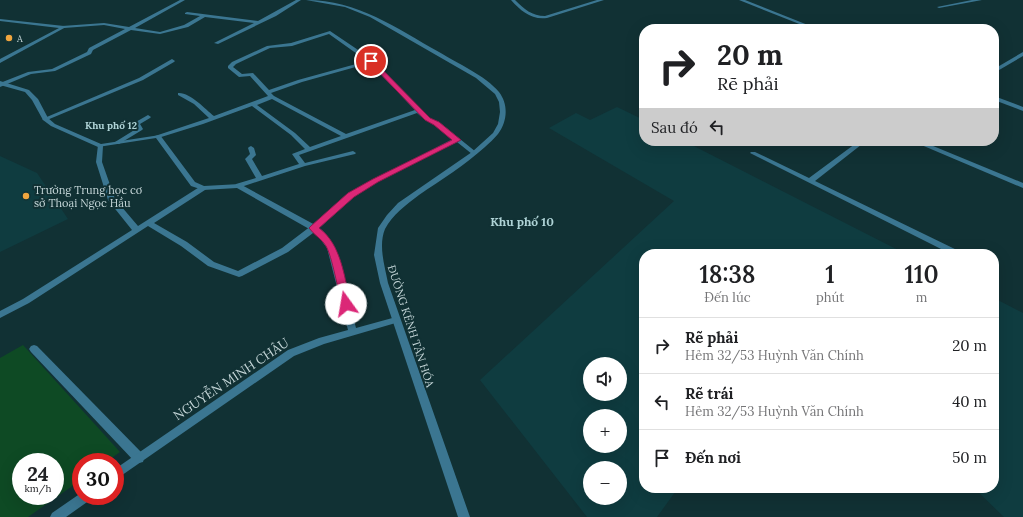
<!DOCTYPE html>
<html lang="vi">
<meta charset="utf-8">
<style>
:root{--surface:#fff;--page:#f6f6f6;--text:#202124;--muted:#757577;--line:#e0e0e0}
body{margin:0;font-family:Lora,serif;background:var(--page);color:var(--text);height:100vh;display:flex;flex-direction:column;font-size:15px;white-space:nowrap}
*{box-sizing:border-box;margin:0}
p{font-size:13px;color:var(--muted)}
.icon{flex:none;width:22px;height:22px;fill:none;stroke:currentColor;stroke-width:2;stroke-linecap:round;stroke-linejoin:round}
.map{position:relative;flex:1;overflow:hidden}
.details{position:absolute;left:639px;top:249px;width:360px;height:244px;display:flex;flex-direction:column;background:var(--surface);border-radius:16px;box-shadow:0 4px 16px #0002}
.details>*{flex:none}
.top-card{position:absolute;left:639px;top:24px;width:360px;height:122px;border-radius:16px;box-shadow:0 4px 16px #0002;background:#fff;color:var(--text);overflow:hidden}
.buttons{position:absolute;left:583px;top:357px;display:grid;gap:8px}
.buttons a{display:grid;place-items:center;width:44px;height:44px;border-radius:50%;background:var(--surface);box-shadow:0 4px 16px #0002;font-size:20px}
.speed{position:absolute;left:12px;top:453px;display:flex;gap:8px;font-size:20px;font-weight:700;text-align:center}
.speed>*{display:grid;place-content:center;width:52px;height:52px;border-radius:50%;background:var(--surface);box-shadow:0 4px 16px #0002;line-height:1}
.speed small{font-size:10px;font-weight:400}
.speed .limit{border:6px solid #d22;background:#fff;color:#111}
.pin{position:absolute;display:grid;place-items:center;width:34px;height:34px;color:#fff;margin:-17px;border:2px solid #fff;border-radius:50%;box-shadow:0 1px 4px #0007}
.me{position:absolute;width:44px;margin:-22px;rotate:347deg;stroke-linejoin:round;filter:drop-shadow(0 0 3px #0008)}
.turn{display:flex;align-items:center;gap:14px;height:84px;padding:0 12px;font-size:18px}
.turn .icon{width:52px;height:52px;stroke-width:2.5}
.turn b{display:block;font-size:28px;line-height:34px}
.then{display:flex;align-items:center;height:38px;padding:0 12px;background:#0003;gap:8px;font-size:15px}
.eta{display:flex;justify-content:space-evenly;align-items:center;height:68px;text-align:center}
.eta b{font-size:24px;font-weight:600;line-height:28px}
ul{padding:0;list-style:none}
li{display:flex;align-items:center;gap:12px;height:56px;padding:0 12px;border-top:1px solid var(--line)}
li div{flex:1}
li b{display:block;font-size:15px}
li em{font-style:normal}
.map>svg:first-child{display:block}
</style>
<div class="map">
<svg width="1023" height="517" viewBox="0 0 1023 517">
<rect width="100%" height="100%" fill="#113134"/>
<g fill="#0f3c40" fill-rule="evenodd">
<path d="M617,107L644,120V141H684L906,254H644V488H678L657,517H587L480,380L674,201L549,128L576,113L590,120ZM590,364H620V394H590ZM590,416H620V446H590ZM590,468H620V498H590Z"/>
<polygon points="0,156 37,173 68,219 0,252"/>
<polygon points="994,298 1023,313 1023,517 1004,517 974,488 994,488"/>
</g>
<path fill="#0e4a24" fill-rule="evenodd" d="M23,345L120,452L106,462H81V480L28,517H0V358ZM21,462H55V496H21Z"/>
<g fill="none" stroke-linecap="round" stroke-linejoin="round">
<g fill="#3b7691" fill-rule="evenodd">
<polygon points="180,0 185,0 135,28 160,32 184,25 200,16 185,14 185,13 187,12 258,21 296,0 301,0 276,16 218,44 214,43 254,23 205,17 188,27 160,34 131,30 93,50 91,54 55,71 31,74 0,87 0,83 28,72 52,69 87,52 89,48 125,29 104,25 64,28 62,28 62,26 104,23 129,27"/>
<polygon points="972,0 982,0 939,8 937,7"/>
<polygon points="809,25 811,26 807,29 802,29"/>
<path d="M330,31L373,60L429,118L439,122L476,152V154H472L457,142L377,182L354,197L317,230L288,252L242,276L239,277L208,266L181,246L148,226L29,303L0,318V311L23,299L132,230L108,200L96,162L98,145H102L103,146L102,162L115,199L138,226L201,186H205L207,188L205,190L154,223L187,242L214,262L238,271L282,248L311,226L348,193L373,180L453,139L435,124L425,120L417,113L299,155L305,163L353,151L356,153L355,154L305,166L238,188H236L235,186L236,184L256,178L245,159L250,154L248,148L249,147L251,146L254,148L256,155L252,159L262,176L299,164L292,154L305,149L291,135L252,106L203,124L158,138L155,136L209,118L194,104L178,95V93C190,92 205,109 214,116L268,96L250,76L239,77L228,68V66L232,62L267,46L291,43ZM329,34L367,61L298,80L269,90L253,73L242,74L233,67L236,64L270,48L292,46ZM370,63L415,110L346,134L274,96L271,93L302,82ZM272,99L341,136L310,147L295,133L257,105Z"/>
<polygon points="1023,52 1023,56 994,73 994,69"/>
<polygon points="172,59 175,61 174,62 143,80 47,120 45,121 42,119 139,78"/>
<polygon points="148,115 151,117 150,118 140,124 143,129 142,130 119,144 115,144 115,142 136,129 133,124 134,123"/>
<polygon points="859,141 866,141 815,181 961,252 962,254 951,254 750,153 751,152 755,152 809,178"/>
<polygon points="912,141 921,141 1023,183 1023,188"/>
<polygon points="34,345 37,346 143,454 144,458 143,462 139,463 135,462 31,352 29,349 31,346"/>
</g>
<g fill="#3b7691" fill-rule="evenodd">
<path d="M511,0H515C524,9 532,16 545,16L597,0H604L547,18C531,20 521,11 511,0Z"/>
<polygon points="739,0 745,0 818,29 812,29"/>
<polygon points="0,19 64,26 66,27 0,63 0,59 59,28 0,21"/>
<polygon points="0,81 29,90 38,99 48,118 55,124 101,144 160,135 195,182 204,186 240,184 317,226 324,232 335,247 356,328 396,317 399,318 400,320 399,322 324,344 294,356 115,480 115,469 288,350 319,338 348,330 327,248 318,236 311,230 237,188 203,190 191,186 156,138 98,147 51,126 43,120 32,100 25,92 0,85"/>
<polygon points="994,96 1023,107 1023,111 994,100"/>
<polygon points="81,493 81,496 92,496 90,500 66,517 50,517 52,513"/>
</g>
<path fill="#3b7691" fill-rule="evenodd" d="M306,0C358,0 396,28 439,52C457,63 486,76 499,92C509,105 507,122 498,134C494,139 489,143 485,147C465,165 441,180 419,195C406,205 392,215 385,229C378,246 385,267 388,283L470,517H458L380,283L374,255L378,228L387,215L398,203L472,152L493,133L498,124L500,112L499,102L495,94L476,78L370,17L345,7Z"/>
</g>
<path fill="#db2777" stroke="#8e194d" d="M369,60H373L430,118L439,122L461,140L378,182L354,197L319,228C342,245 344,278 351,304L350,306H343L342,304C338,291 332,256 326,246C322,239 314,235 309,228L311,226L348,193L373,179L452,140L434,125L425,120L369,62Z"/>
<g fill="#f1a63f" stroke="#113134" stroke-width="1.5">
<circle cx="9" cy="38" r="4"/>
<circle cx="26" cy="196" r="4"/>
</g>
<g text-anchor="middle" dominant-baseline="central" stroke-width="4" stroke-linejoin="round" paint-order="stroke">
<g font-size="9" fill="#c5d6d8" stroke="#113134" text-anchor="start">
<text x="17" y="38">A</text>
</g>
<g font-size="10" font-weight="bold" fill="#afd3d6" stroke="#113134">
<text x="111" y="125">Khu phố 12</text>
</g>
<g font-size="11" fill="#c5d6d8" stroke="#113134" text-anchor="start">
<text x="34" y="190">Trường Trung học cơ<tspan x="34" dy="13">sở Thoại Ngọc Hầu</tspan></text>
</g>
<g font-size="11" fill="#c5d6d8" stroke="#113134">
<text transform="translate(411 326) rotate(72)">ĐƯỜNG KÊNH TÂN HÓA</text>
</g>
<g font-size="12" font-weight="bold" fill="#afd3d6" stroke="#113134">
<text x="522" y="221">Khu phố 10</text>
</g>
<g font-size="13" fill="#c5d6d8" stroke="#113134">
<text transform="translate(231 379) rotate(-34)">NGUYỄN MINH CHÂU</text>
</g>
</g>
</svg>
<div class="buttons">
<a><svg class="icon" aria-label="sound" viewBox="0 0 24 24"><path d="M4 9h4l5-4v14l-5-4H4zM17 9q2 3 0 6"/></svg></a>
<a>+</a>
<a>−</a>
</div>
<div class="speed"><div>24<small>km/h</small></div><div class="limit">30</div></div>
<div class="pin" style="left:371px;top:61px;background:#d93025"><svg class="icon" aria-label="arrive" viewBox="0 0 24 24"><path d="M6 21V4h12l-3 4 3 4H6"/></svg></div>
<svg class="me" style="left:346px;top:304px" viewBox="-20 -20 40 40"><circle r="19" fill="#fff"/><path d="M0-13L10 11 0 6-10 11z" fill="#db2777"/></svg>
<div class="top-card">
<div class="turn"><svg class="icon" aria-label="right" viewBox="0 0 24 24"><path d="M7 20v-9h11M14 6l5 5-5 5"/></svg><div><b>20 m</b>Rẽ phải</div></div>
<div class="then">Sau đó<svg class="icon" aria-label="left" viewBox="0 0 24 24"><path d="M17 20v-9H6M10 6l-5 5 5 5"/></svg></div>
</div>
<section class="details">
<div class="eta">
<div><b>18:38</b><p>Đến lúc</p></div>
<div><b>1</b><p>phút</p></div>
<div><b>110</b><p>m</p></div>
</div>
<ul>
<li><svg class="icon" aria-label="right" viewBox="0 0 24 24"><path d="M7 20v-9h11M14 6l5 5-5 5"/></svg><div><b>Rẽ phải</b><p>Hẻm 32/53 Huỳnh Văn Chính</p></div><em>20 m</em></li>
<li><svg class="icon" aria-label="left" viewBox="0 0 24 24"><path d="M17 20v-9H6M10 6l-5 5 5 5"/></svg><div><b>Rẽ trái</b><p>Hẻm 32/53 Huỳnh Văn Chính</p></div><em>40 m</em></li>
<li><svg class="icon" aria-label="arrive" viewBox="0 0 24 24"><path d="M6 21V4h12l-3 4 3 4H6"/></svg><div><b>Đến nơi</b></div><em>50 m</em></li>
</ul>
</section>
</div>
